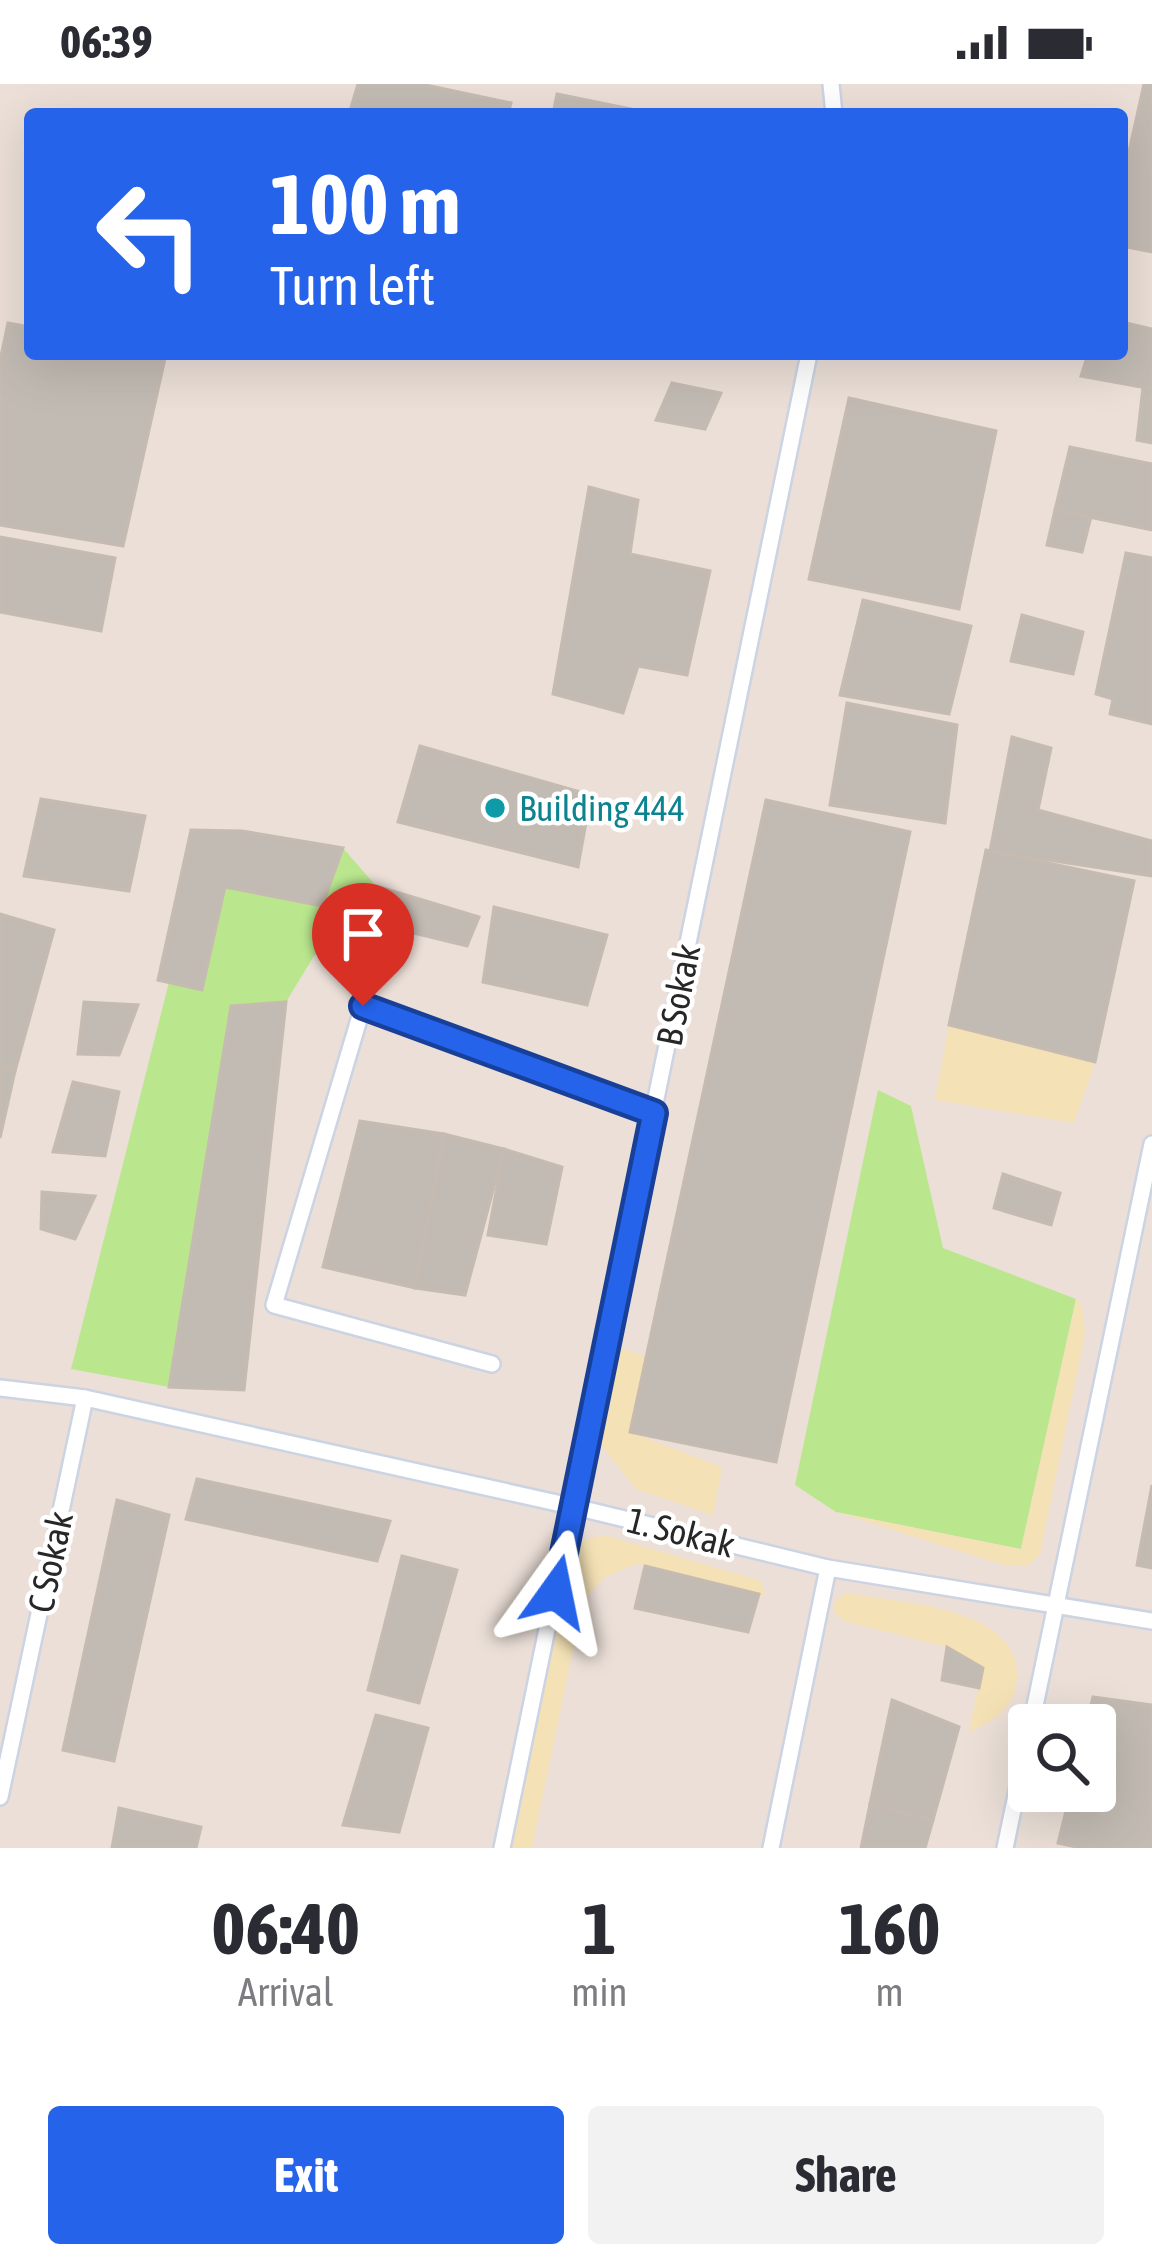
<!DOCTYPE html>
<style>
:root{--surface:#fff;--page:#f2f2f3;--text:#2b2b33;--muted:#7c7c81;--accent:#2563eb}
body{margin:0;font-family:"Asap Condensed",sans-serif;background:var(--page);color:var(--text);height:100vh;display:flex;flex-direction:column;font-size:45px;white-space:nowrap}
*{box-sizing:border-box;margin:0}
p{font-size:39px;color:var(--muted)}
.icon{flex:none;width:66px;height:66px;fill:none;stroke:currentColor;stroke-width:2;stroke-linecap:round;stroke-linejoin:round}
.map{position:relative;height:1764px;overflow:hidden}
.drawer{display:flex;flex-direction:column;background:var(--surface);flex:1}
.drawer>*{flex:none}
.hud{position:absolute;left:24px;top:24px;width:1104px;height:252px;border-radius:12px;box-shadow:0 12px 48px #0002;background:#2563eb;color:#fff;overflow:hidden}
.controls{position:absolute;left:1008px;top:1620px;display:grid;gap:24px}
.controls a{display:grid;place-items:center;width:108px;height:108px;border-radius:12px;background:var(--surface);box-shadow:0 12px 48px #0002;font-size:60px}
.pin{position:absolute;display:grid;place-items:center;width:102px;height:102px;color:#fff;margin:-123px -51px;border-radius:50% 50% 50% 0;rotate:-45deg;box-shadow:0 0 12px #0007}
.pin .icon{rotate:45deg}
.me{position:absolute;width:132px;margin:-66px;rotate:12deg;stroke-linejoin:round;filter:drop-shadow(0 0 9px #0008)}
.turn{display:flex;align-items:center;gap:42px;height:252px;padding:0 48px;font-size:54px}
.turn .icon{width:156px;height:156px;stroke-width:2.5}
.turn b{display:block;font-size:84px;line-height:102px}
.eta{display:flex;justify-content:space-evenly;align-items:center;height:204px;text-align:center}
.eta b{font-size:72px;font-weight:700;line-height:84px}
.primary-button{display:flex;gap:24px;margin-top:auto;padding:24px 48px}
.primary-button a{flex:1;height:138px;border-radius:12px;background:var(--accent);color:#fff;font-size:48px;font-weight:700;line-height:138px;text-align:center}
.primary-button a+a{background:var(--page);color:var(--text)}
.status{display:flex;justify-content:space-between;align-items:center;height:84px;padding:0 60px;background:var(--surface);direction:ltr}
.status svg{height:33px;fill:currentColor}
.map>svg:first-child{display:block}
</style>
<div class="status"><b>06:39</b><svg viewBox="0 0 49 12"><path d="M0 12V9h3v3zM5 12V6h3v6zM10 12V3h3v9zM15 12V0h3v12zM26 1h20v11H26zM47 4h2v5h-2z"/></svg></div>
<div class="map">
<svg width="1152" height="1764" viewBox="0 0 1152 1764">
<rect width="100%" height="100%" fill="#ebdfd7"/>
<g fill="#bae78e">
<polygon points="343,764 376,802 364,837 314,872 286,918 231,922 169,1303 71,1285 169,898 202,905 225,803 322,822"/>
<polygon points="878,1006 911,1022 943,1164 1076,1215 1021,1465 836,1428 795,1401"/>
</g>
<g fill="#f4e1b6">
<polygon points="949,941 1095,978 1074,1039 935,1016"/>
<polygon points="1076,1215 1082,1222 1085,1250 1040,1470 1028,1481 1007,1482 836,1428 1021,1465"/>
<polygon points="621,1264 646,1273 630,1348 722,1383 713,1431 636,1405 602,1362 599,1318"/>
<polygon points="604,1451 761,1497 765,1512 636,1480 605,1493 583,1517 532,1764 506,1764 567,1480 581,1457"/>
<path d="M846,1509C895,1518 1017,1522 1017,1590C1017,1624 996,1635 968,1649L983,1584L954,1573L947,1563L844,1537L833,1526L836,1516Z"/>
</g>
<g fill="#c2bbb3" stroke="#c6bbb1" stroke-width="3">
<polygon points="358,0 421,0 511,19 508,30 349,30"/>
<polygon points="1144,0 1152,0 1152,168 1122,162 1122,99"/>
<polygon points="557,10 626,24 655,30 553,30"/>
<polygon points="1122,238 1152,245 1152,305 1081,292 1088,270 1122,270"/>
<polygon points="8,239 30,243 30,270 166,270 123,462 0,441 0,277"/>
<polygon points="672,299 721,309 705,345 656,336"/>
<polygon points="1143,303 1152,305 1152,359 1137,356"/>
<polygon points="849,314 996,347 959,525 809,495"/>
<polygon points="1070,363 1152,380 1152,446 1055,426"/>
<polygon points="589,403 638,416 630,470 710,487 687,591 638,582 623,629 553,610"/>
<polygon points="1055,426 1091,433 1082,468 1047,461"/>
<polygon points="0,453 115,474 101,547 0,528"/>
<polygon points="1126,469 1152,474 1152,640 1110,630 1113,615 1096,610"/>
<polygon points="863,516 971,542 949,630 840,611"/>
<polygon points="1022,531 1083,548 1073,590 1011,577"/>
<polygon points="847,619 957,641 945,739 830,721"/>
<polygon points="1012,653 1051,664 1038,726 1152,757 1152,792 990,767"/>
<polygon points="420,662 591,711 578,783 398,738"/>
<polygon points="41,715 145,732 129,807 24,792"/>
<polygon points="766,716 910,748 776,1378 630,1348"/>
<polygon points="191,746 242,747 343,764 322,822 225,803 202,906 158,896"/>
<polygon points="986,766 1134,797 1095,978 949,941"/>
<polygon points="376,802 479,833 467,862 364,837"/>
<polygon points="494,823 607,851 587,921 483,898"/>
<polygon points="0,830 54,846 15,987 0,985"/>
<polygon points="84,918 138,921 119,971 78,970"/>
<polygon points="286,918 244,1306 169,1303 231,922"/>
<polygon points="0,985 15,987 0,1054"/>
<polygon points="73,998 119,1008 105,1072 53,1068"/>
<polygon points="360,1037 444,1050 415,1204 323,1183"/>
<polygon points="444,1050 504,1065 465,1211 415,1204"/>
<polygon points="504,1065 562,1083 546,1160 488,1151"/>
<polygon points="1003,1090 1060,1109 1051,1141 994,1124"/>
<polygon points="42,1108 95,1112 75,1155 41,1145"/>
<polygon points="197,1395 390,1437 377,1477 186,1435"/>
<polygon points="1152,1401 1152,1484 1137,1481"/>
<polygon points="117,1416 169,1431 114,1677 63,1666"/>
<polygon points="402,1472 457,1486 419,1619 368,1606"/>
<polygon points="645,1482 759,1510 748,1548 635,1524"/>
<polygon points="947,1563 983,1584 979,1604 942,1596"/>
<polygon points="1093,1613 1152,1621 1152,1764 1081,1764 1058,1759 1071,1707 1095,1707 1095,1641 1086,1641"/>
<polygon points="892,1616 959,1643 933,1736 870,1720"/>
<polygon points="376,1631 428,1644 399,1748 343,1741"/>
<polygon points="870,1720 933,1736 925,1764 861,1764"/>
<polygon points="119,1724 201,1743 196,1764 112,1764"/>
</g>
<g fill="none" stroke-linecap="round" stroke-linejoin="round">
<g stroke="#ccd3e2" stroke-width="20">
<g id="service">
<polyline points="831,0 834,30"/>
<polyline points="492,1280 274,1221 363,922 654,1029"/>
<polyline points="0,1304 85,1314 575,1423 828,1484 1152,1537"/>
<polyline points="1031,1641 1152,1060"/>
<polyline points="0,1713 85,1314"/>
<polyline points="502,1764 809,270"/>
<polyline points="771,1764 828,1484"/>
<polyline points="1005,1764 1029,1649"/>
</g>
</g>
<use href="#service" stroke="#fff" stroke-width="15"/>
</g>
<g fill="none" stroke-linecap="round" stroke-linejoin="round">
<g stroke="#184099" stroke-width="30">
<polyline id="route" points="363,922 654,1029 556,1508"/>
</g>
<use href="#route" stroke="#2563eb" stroke-width="21"/>
</g>
<circle fill="#0f9aa8" stroke="#fff" stroke-width="4.5" cx="495" cy="724" r="12"/>
<g text-anchor="middle" dominant-baseline="central" stroke-width="9" stroke-linejoin="round" paint-order="stroke">
<g font-size="36" fill="#0d838f" stroke="#fff" text-anchor="start">
<text x="519" y="724">Building 444</text>
</g>
<g font-size="36" fill="#272727" stroke="#fff">
<text transform="translate(678 911) rotate(-79)">B Sokak</text>
<text transform="translate(681 1448) rotate(14)">1. Sokak</text>
<text transform="translate(50 1478) rotate(-78)">C Sokak</text>
</g>
</g>
</svg>
<div class="controls">
<a><svg class="icon" aria-label="search" viewBox="0 0 24 24"><circle cx="10" cy="10" r="6"/><path d="M15 15l6 6"/></svg></a>
</div>
<div class="pin" style="left:363px;top:922px;background:#d93025"><svg class="icon" aria-label="arrive" viewBox="0 0 24 24"><path d="M6 21V4h12l-3 4 3 4H6"/></svg></div>
<svg class="me" style="left:556px;top:1508px" viewBox="-20 -20 40 40"><path d="M0-17L14 15 0 8-14 15z" fill="#2563eb" stroke="#fff" stroke-width="4"/></svg>
<div class="hud">
<div class="turn"><svg class="icon" aria-label="left" viewBox="0 0 24 24"><path d="M17 20v-9H6M10 6l-5 5 5 5"/></svg><div><b>100 m</b>Turn left</div></div>
</div>
</div>
<section class="drawer">
<div class="eta">
<div><b>06:40</b><p>Arrival</p></div>
<div><b>1</b><p>min</p></div>
<div><b>160</b><p>m</p></div>
</div>
<div class="primary-button"><a>Exit</a><a>Share</a></div>
</section>
